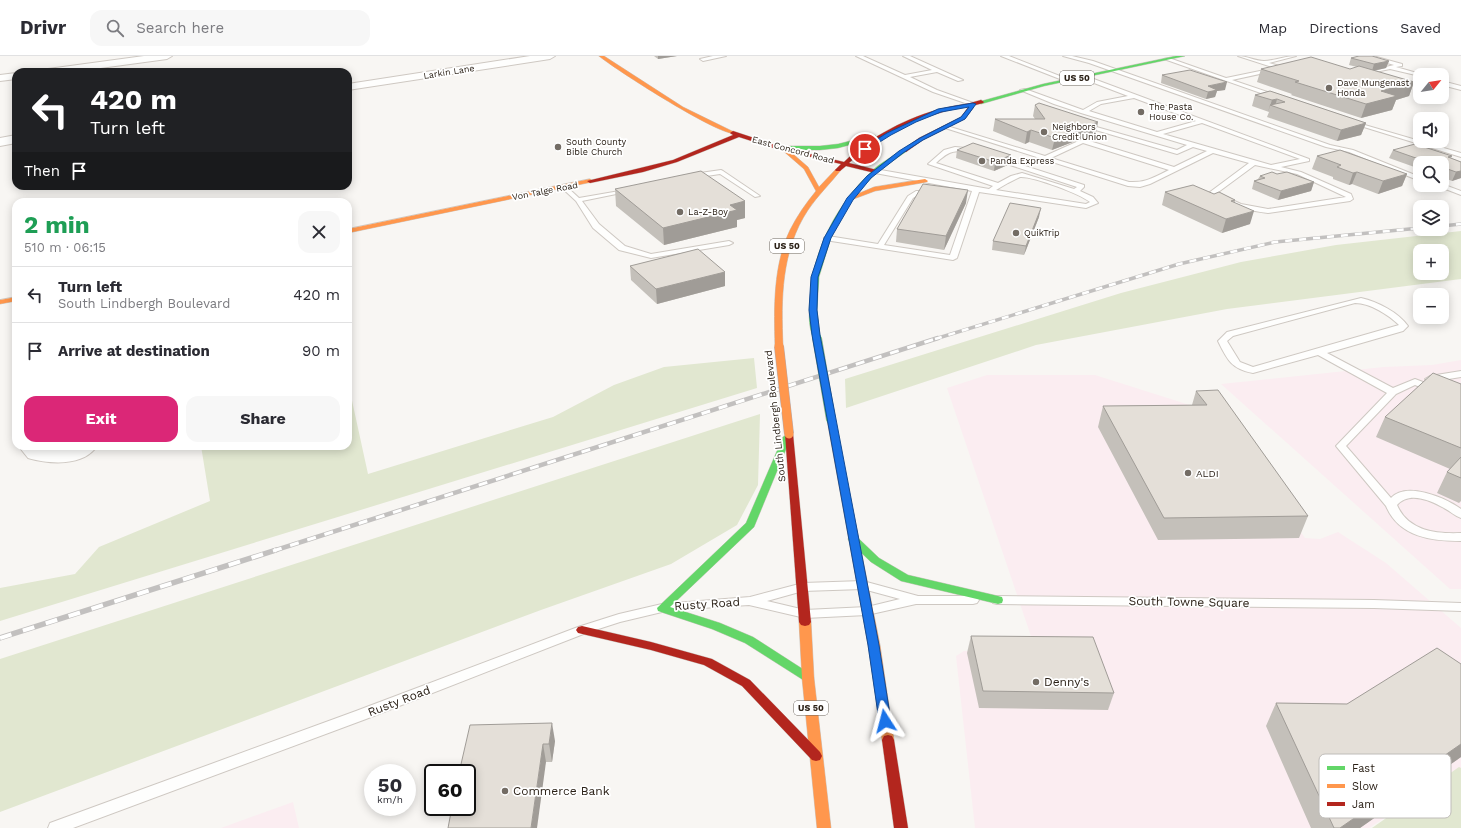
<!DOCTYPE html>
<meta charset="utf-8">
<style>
:root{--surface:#fff;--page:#f7f7f7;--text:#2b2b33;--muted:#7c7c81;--line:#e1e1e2;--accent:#db2777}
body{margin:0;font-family:"Work Sans",sans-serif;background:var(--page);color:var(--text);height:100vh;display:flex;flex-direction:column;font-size:15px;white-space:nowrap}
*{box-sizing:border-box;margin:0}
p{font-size:13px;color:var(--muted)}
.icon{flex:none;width:22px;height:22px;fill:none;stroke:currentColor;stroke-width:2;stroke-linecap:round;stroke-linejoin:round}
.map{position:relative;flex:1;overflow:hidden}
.drawer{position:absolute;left:12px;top:142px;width:340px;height:252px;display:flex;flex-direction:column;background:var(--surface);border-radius:12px;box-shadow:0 2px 10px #0003}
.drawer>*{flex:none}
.banner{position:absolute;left:12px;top:12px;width:340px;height:122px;border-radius:12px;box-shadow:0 2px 10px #0003;background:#202124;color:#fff;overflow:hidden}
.needle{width:26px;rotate:60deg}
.controls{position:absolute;left:1413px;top:12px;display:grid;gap:8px}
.controls a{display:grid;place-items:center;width:36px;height:36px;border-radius:8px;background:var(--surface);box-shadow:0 2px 10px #0003;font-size:20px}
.speed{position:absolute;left:364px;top:708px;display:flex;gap:8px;font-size:20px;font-weight:700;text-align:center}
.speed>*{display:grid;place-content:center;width:52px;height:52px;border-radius:50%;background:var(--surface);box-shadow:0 2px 10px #0003;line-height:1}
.speed small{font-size:10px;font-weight:400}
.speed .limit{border:2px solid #111;border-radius:6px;background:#fff;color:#111}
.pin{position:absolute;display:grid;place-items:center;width:34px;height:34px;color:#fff;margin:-17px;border:2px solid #fff;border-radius:50%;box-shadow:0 1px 4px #0007}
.me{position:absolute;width:44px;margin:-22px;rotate:351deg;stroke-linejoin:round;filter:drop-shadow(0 0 3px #0008)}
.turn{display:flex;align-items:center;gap:14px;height:84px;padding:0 12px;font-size:18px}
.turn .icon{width:52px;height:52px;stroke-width:2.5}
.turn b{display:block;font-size:28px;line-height:34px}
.then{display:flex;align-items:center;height:38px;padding:0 12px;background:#0003;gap:8px;font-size:15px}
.round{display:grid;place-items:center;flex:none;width:42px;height:42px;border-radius:12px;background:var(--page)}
.summary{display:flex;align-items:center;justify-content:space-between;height:68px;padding:0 12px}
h1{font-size:24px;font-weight:700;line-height:30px;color:#1e9e55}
.action{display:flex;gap:8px;margin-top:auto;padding:8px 12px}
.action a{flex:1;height:46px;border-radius:12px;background:var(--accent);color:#fff;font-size:16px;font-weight:700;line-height:46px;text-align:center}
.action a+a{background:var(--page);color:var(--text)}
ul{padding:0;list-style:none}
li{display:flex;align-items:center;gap:12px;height:56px;padding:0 12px;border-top:1px solid var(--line)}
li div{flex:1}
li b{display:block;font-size:15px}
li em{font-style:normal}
header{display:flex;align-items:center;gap:24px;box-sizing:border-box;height:56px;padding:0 20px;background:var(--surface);border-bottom:1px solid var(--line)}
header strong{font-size:19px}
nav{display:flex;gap:22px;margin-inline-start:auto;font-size:14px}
.search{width:280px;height:36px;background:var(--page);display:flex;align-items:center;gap:10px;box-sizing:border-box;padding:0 14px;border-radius:12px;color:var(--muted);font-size:15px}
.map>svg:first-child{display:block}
</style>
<header>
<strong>Drivr</strong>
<div class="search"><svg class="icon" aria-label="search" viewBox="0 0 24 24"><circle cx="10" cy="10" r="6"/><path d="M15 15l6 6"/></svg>Search here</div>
<nav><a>Map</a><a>Directions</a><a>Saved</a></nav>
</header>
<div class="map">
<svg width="1461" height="772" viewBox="0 0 1461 772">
<rect width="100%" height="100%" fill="#f8f6f3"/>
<g fill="#fbedf1">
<polygon points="1461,304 1461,533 1450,533 1221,328 1384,311 1432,309"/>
<polygon points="987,319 1095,319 1218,358 1305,482 1320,483 1338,476 1386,507 1461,572 1461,712 1369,772 975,772 956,600 964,595 1036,595 947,332"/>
<polygon points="293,746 299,772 221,772"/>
</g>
<g fill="#e1e7d0" fill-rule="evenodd">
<path d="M1461,175V223L1227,253L1036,289L846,352L845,323L1121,237L1241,206L1336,189ZM1420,195H1442V217H1420Z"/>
<polygon points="754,302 757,332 0,565 0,532 75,518 99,491 210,445 201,390 348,390 348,341 351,340 368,418 553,361 614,329 664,311"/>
<polygon points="760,358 758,429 737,469 671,508 541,554 0,756 0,603"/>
<polygon points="1459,711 1461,712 1461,772 1372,772"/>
</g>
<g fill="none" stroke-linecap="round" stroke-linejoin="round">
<g stroke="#cec8c2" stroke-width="2">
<g id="lane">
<polygon points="713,0 726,0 703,5 700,3"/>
<polygon points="856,0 863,0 905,19 932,14 903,0 910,0 963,24 958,25 937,16 910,21 937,34 976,48 971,49 933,36"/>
<polygon points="1001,0 1009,0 1070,24 1065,25"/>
<polygon points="1063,0 1072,0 1093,5 1330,89 1353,94 1420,121 1420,125 1349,96 1326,91 1089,7"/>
<path d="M1238,0C1247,0 1255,5 1264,5C1273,5 1285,0 1296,0L1269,7L1283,11V13L1232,24L1279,40V42H1275L1164,3L1169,2L1226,22L1275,12Z"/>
<polygon points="1364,0 1373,0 1402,8 1402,10 1396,11 1424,19 1420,19 1420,20 1390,13 1361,19 1361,17 1394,9"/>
<path d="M1083,19L1309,103V105L1281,111L1301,116L1351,138L1353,143L1350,145L1268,157C1247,155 1228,148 1210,138V136L1249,107L1213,97L1150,128L1140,131L1128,130L942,71L947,70L1045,100L1083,83L1174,111L1207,95L1193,91L1177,98L1082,70V68H1086L1177,94L1187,89L1081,57L1054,48L1020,34L1025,33L1083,54L1097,46L1128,40L1081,22L1080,21ZM1134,42L1196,65L1157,76L1089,55L1101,48ZM1202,67L1300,103L1271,109L1163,78ZM1083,87L1169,114C1154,121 1146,127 1129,126L1051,102ZM1255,109L1297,118L1346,141L1268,153L1241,148L1217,137Z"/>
<polygon points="1442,25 1461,30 1461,34 1442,29"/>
<polygon points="1351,65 1461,97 1461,101 1351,67"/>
<path d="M955,91L966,92L977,96L974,98C955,93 950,94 936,107L998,127L1011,120L1022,117L1074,133L1077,131L995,104L994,103L997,101L1084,129V131L1080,135L1093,141L1098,147L1086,152L979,136L957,202L953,204L825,184L824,182L828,180L878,188L908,140L916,135H932L935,137L934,138L918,139L913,142L884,189L950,199L972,135L875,117L872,115L875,113L989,133L993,130L928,108L944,94ZM1020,121C1033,120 1080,138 1090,146L1086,148L996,134L1008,127Z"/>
<polygon points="721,114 723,115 760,140 755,141 720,118 693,122 690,120 693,118"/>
<polygon points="1442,128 1461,135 1461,139 1435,129"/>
<polygon points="562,130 566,130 579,142 631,133 631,135 582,145 599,168 625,190 651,198 729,185 733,187 729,189 651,202 619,194 593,172 576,145 562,132"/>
<path d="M1361,242C1378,246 1398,256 1408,270L1403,275L1327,297L1393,332L1415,323L1436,331L1438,333L1433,336L1415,329L1396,338L1346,390L1391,442C1406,425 1446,442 1461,453V462C1455,460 1450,455 1444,452C1430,444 1409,435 1397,449C1408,475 1436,478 1461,477V485C1431,485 1399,481 1386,450L1336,390L1387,337L1318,299L1253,317C1231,313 1227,303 1218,285L1227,276ZM1355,247C1370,247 1389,259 1399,269L1253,311L1240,306L1227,285L1233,280Z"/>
<polygon points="1461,315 1461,321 1430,326 1425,323 1430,320"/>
<path d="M863,525L918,540H973L977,541L979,544L977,547L973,548H916L867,559L805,562L749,549L702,552L662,556L620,566L586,577L366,663L73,772H48L50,767L356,655L578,571L619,558L662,548L750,541L803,527ZM863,533L900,543L867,551L805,554L767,545L803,535Z"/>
<polygon points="997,540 1374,544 1461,547 1461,555 1374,552 997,548 993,547 991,544 993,541"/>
</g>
</g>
<g stroke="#cec8c2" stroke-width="2">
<g id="street">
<polygon points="144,0 172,0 167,3 71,16 43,16 48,13"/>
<polygon points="530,0 555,0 550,3 348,34 348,28"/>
<polygon points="16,17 16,23 0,25 0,19"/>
<polygon points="16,79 16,87 0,90 0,82"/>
<path d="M21,390H41L42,393L56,394H64L73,390H97C83,411 49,408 28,402L20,392Z"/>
</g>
</g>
<g stroke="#cec8c2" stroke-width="1">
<g id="fast">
<polygon points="1176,0 1185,0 1044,30 981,48 978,46 1043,28"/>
<polygon points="874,79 876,80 876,82 838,92 820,94 783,94 780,92 783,90 820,90 838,88"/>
<path d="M902,94L907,95L877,116L852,143L841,161L831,182L819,221L817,254L820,279L816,281H813C808,270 809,253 810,241C813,193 837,148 872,115C880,107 892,101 902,94Z"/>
<polygon points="787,378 791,381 754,471 670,551 720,567 753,581 812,619 814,622 812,625 808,627 745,587 712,573 658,555 657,552 746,467 783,381"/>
<polygon points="853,480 857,481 879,502 908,519 998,540 1002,541 1003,544 1002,547 998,548 901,525 871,506 849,485 848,483 849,481"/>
</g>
</g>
<g stroke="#cec8c2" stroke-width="1">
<g id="slow">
<path d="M599,0H604L683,51L736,77C725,84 613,12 599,0Z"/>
<path d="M781,91H785L808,111L819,131L836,113L841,114C830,128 818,139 808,154C781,195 781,243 783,290L779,292L775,290C774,251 773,210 790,174C797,160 806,147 816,135L804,113L781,93Z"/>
<polygon points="590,123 593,125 592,126 348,177 348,173"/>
<polygon points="925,123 928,125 927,126 875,135 851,144 848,142 874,131"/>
<polygon points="16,241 16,245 0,248 0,244"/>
<polygon points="831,361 835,364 880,589 894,684 892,688 888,689 884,688 882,684 868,589 827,364"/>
<polygon points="805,562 809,563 811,566 814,622 831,772 817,772 802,622 799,566 801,563"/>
</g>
</g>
<g stroke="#cec8c2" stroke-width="1">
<g id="jam">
<path d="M981,44L984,46L983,47L972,50L974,51L965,63L923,84L906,96L901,95L919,82L961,61L969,50C925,58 883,76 849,107L877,114V116L875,117L846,110L840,115H836L835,114L841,108L777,93L739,81L677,106L643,116L590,127L587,125L673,104L733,79L730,77L733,75L781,91L844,106C871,80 908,61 944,52C956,49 969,48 981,44Z"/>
<polygon points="789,375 793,378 811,566 809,569 805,570 801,569 799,566 785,378"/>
<polygon points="582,570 651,586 712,603 750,624 820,696 822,700 820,704 816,705 812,704 742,630 704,609 651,594 578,577 576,574 578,571"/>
<polygon points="888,679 892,680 894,684 908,772 894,772 882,684 884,680"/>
</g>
</g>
<use href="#lane" fill="#fefefd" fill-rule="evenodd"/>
<use href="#street" fill="#fefefd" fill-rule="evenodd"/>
<use href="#fast" fill="#63d668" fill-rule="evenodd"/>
<use href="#slow" fill="#ff974d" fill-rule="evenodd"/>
<use href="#jam" fill="#b3261e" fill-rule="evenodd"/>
<g stroke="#c2c0bf" stroke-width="3.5">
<g id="rail-far2">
<polyline points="1442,170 1461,168"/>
<polyline points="935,283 1179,208 1275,186 1420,172"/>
</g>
</g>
<g stroke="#c2c0bf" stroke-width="4.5">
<polyline id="rail-far1" points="273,495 938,282"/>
</g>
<g stroke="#c2c0bf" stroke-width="5.5">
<polyline id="rail" points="0,582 276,494"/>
</g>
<use href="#rail-far2" stroke="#fff" stroke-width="2.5" stroke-dasharray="7" stroke-linecap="butt"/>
<use href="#rail-far1" stroke="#fff" stroke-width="3" stroke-dasharray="9" stroke-linecap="butt"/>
<use href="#rail" stroke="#fff" stroke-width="4" stroke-dasharray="12" stroke-linecap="butt"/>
<g stroke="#b6aaad" stroke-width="8" stroke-linecap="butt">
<polyline id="fast-bridge-far1" points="816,279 817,283"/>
</g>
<g stroke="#b6aaad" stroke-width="10" stroke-linecap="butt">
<polyline id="fast-bridge" points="817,282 831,364"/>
</g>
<g stroke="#b6aaad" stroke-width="10" stroke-linecap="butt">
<polyline id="slow-bridge" points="779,290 789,378"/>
</g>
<use href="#fast-bridge-far1" stroke="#63d668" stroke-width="7"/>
<use href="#fast-bridge" stroke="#63d668" stroke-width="9"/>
<use href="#slow-bridge" stroke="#ff974d" stroke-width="9"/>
</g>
<g fill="#c4c0ba">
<polygon points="654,0 677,0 658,3"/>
<polygon points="1351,2 1389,5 1386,12 1374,15 1414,26 1409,40 1396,44 1392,54 1361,62 1291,39 1292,38 1257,26 1261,13 1350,13 1357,11 1349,9"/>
<polygon points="1162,19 1225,34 1217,35 1215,41 1206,43 1161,27"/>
<polygon points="1270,35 1366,67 1361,79 1337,85 1267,61 1269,56 1252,50 1255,39"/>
<polygon points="1035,49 1096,77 1052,94 1029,86 1025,88 993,75 995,63 1035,63 1033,60"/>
<polygon points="957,94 1010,108 994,115 956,102"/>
<polygon points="1393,94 1452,100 1451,102 1461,106 1461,122 1452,125 1442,121 1442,107 1420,107 1420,113 1389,102"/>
<polygon points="1317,100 1407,118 1402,130 1378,138 1352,128 1349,129 1333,123 1333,121 1312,113"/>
<polygon points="1277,118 1314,126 1311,135 1278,144 1252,133 1254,125 1258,123 1260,120"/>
<polygon points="615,133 745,145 745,162 737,164 737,171 664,189 616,150"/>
<polygon points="1165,136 1214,138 1235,144 1235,147 1250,168 1222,177 1162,149"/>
<polygon points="966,147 944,194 896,186 897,173"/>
<polygon points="1039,161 1024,199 992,194 993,185"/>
<polygon points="630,210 725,216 725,230 657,248 631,224"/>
<polygon points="1461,328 1461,445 1459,447 1437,437 1447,416 1450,413 1376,381 1385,361"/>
<polygon points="1196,335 1308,460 1299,482 1158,484 1098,371 1103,350 1192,349"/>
<polygon points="971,580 1114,637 1108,654 979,652 967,597"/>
<polygon points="1461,608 1461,701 1360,772 1311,772 1266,670 1276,647 1347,648"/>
<polygon points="470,669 555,685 552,706 546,706"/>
</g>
<g fill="#a09c97">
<polygon points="658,0 677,0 658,3"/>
<polygon points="1389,5 1386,12 1372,15 1374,8"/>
<polygon points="1227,26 1225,34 1217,35 1215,41 1206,43 1208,36 1208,30"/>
<polygon points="1414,26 1409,40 1396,44 1392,54 1361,62 1366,48 1381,35"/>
<polygon points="1277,43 1275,51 1270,49 1268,56 1272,44"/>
<polygon points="1098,66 1096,77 1052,94 1055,82"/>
<polygon points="1366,67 1361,79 1337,85 1341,74"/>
<polygon points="1031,74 1029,86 1025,88 1027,76"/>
<polygon points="1011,99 1010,108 994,115 995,106"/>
<polygon points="1461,115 1461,122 1452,125 1456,116"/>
<polygon points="1357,116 1352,128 1349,129 1353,117"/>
<polygon points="1407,118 1402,130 1378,138 1383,125"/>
<polygon points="1314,126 1311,135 1278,144 1281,135"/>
<polygon points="968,134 966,147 944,194 946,180"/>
<polygon points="745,145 745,162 737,164 737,171 664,189 663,172 730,149"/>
<polygon points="1041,152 1039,161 1024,199 1026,190"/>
<polygon points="1254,155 1250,168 1222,177 1226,163"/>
<polygon points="725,216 725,230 657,248 656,233"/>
<polygon points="552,667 555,685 552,706 549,688"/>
<polygon points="543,688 546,706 537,772 531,772"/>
<polygon points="1461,688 1461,701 1360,772 1340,772"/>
</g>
<g fill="#e4dfd8" stroke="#a09c97">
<polygon points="1359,0 1372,0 1389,5 1374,8 1351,2"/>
<polygon points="1311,1 1350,13 1359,10 1414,26 1381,35 1397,40 1366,48 1295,26 1299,25 1261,13"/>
<polygon points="1190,14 1227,26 1208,30 1217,34 1208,36 1162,19"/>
<polygon points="1270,35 1366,67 1341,74 1270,49 1285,46 1277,43 1272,44 1255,39"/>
<polygon points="1039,47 1098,66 1055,82 1031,74 1027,76 995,63 1045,63 1035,49"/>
<polygon points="973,87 1011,99 995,106 957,94"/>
<polygon points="1415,88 1452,100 1448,101 1461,106 1461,115 1456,116 1442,111 1442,107 1430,107 1393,94"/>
<polygon points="1340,94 1407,118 1383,125 1357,116 1353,117 1337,111 1341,109 1317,100"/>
<polygon points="701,115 745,145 730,149 737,154 663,172 615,133"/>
<polygon points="1272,116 1277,118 1287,116 1314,126 1281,135 1254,125 1265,122 1260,120"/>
<polygon points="923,128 968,134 946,180 897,173"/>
<polygon points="1193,129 1214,138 1219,136 1235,144 1231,145 1254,155 1226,163 1165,136"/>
<polygon points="1010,147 1041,152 1026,190 993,185"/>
<polygon points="698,193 725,216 656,233 630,210"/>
<polygon points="1433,317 1461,328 1461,392 1385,361"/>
<polygon points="1218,334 1308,460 1164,462 1103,350 1207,349 1196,335"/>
<polygon points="1461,401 1461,422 1447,416"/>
<polygon points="971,580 1093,581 1114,637 983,635"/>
<polygon points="1437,592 1461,608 1461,688 1340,772 1334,772 1276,647 1347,648"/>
<polygon points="552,667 549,688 543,688 531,772 448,772 452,751 467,751 467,717 459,717 470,669"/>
</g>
<polygon fill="#1a73e8" stroke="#114b97" points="973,47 976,48 965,63 923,84 903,97 871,122 853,144 831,182 818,221 817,254 820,279 879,589 891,665 889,669 885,670 881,669 879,665 868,589 812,279 809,254 811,221 824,182 847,142 867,120 899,95 920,82 961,61 969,51 941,56 916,66 891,79 867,94 863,94 863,92 887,77 938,53"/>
<g fill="#736c64" stroke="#fff" stroke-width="1.5">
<circle cx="1329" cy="32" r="4"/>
<circle cx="1141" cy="56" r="4"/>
<circle cx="1044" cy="76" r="4"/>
<circle cx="558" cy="91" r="4"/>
<circle cx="982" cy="105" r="4"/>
<circle cx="680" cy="156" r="4"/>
<circle cx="1016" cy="177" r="4"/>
<circle cx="1188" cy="417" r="4"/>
<circle cx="1036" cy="626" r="4"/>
<circle cx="505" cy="735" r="4"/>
</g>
<g text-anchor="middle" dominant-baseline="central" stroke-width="3.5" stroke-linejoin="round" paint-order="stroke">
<g font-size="9" fill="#2b2117" stroke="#fff">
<text transform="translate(449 16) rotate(-9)">Larkin Lane</text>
<text transform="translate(793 94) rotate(15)">East Concord Road</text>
<text transform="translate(545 135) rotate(-11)">Von Talge Road</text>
</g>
<g fill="#fff" stroke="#6b645d" stroke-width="1">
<rect x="1060" y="15" width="34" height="14" rx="3"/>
<rect x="770" y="183" width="34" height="14" rx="3"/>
<rect x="794" y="645" width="34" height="14" rx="3"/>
</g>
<g font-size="9" font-weight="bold" fill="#2b2117">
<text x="1077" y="22">US 50</text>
<text x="787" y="190">US 50</text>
<text x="811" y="652">US 50</text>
</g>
<g font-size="9" fill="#2b2117" stroke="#fff" text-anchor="start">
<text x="1337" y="27">Dave Mungenast<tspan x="1337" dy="10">Honda</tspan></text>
<text x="1149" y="51">The Pasta<tspan x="1149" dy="10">House Co.</tspan></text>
<text x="1052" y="71">Neighbors<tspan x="1052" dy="10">Credit Union</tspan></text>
<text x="566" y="86">South County<tspan x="566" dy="10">Bible Church</tspan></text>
<text x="990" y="105">Panda Express</text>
<text x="688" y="156">La-Z-Boy</text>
<text x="1024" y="177">QuikTrip</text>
</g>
<g font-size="10" fill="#2b2117" stroke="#fff">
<text transform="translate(775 360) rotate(-96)">South Lindbergh Boulevard</text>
</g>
<g font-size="10" fill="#2b2117" stroke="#fff" text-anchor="start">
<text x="1196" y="417">ALDI</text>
</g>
<g font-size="12" fill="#2b2117" stroke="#fff">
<text transform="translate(1189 546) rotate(1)">South Towne Square</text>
<text transform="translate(707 548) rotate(-4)">Rusty Road</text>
<text transform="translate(399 645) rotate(-21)">Rusty Road</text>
</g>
<g font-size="12" fill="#2b2117" stroke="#fff" text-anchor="start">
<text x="1044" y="626">Denny's</text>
<text x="513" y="735">Commerce Bank</text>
</g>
</g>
<rect x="1319" y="698" width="132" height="64" rx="6" fill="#fff" stroke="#bfbcb9" stroke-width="1"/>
<rect x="1327" y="710" width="18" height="4" fill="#63d668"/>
<rect x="1327" y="728" width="18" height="4" fill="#ff974d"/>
<rect x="1327" y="746" width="18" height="4" fill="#b3261e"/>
<g font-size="11" fill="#2b2117">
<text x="1352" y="716">Fast</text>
<text x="1352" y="734">Slow</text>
<text x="1352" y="752">Jam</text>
</g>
</svg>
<div class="controls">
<a><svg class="needle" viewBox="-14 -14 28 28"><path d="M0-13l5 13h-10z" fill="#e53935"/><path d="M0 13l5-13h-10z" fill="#7c7c81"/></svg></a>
<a><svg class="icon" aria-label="sound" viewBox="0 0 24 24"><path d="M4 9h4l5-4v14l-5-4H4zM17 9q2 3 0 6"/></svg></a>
<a><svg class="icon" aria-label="search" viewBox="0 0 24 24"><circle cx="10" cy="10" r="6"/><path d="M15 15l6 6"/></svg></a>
<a><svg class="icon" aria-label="layers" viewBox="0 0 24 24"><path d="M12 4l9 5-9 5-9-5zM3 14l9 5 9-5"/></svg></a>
<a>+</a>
<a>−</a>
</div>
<div class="speed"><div>50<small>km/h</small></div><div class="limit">60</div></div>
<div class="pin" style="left:865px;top:93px;background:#d93025"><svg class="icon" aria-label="arrive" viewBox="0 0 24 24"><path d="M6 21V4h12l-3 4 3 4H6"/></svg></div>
<svg class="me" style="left:885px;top:665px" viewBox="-20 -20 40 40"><path d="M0-17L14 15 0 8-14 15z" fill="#1a73e8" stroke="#fff" stroke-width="4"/></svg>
<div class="banner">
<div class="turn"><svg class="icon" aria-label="left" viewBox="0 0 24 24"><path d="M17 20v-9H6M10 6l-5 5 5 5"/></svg><div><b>420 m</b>Turn left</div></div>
<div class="then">Then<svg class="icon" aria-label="arrive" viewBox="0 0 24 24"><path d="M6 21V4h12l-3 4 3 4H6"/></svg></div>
</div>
<section class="drawer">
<div class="summary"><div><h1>2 min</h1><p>510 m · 06:15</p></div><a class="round"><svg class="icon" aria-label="close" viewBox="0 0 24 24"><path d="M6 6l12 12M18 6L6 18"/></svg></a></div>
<ul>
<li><svg class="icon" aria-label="left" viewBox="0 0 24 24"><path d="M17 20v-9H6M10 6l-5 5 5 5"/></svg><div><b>Turn left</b><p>South Lindbergh Boulevard</p></div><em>420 m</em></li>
<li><svg class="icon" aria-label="arrive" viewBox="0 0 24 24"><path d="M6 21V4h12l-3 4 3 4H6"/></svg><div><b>Arrive at destination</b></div><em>90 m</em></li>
</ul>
<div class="action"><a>Exit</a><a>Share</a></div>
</section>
</div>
